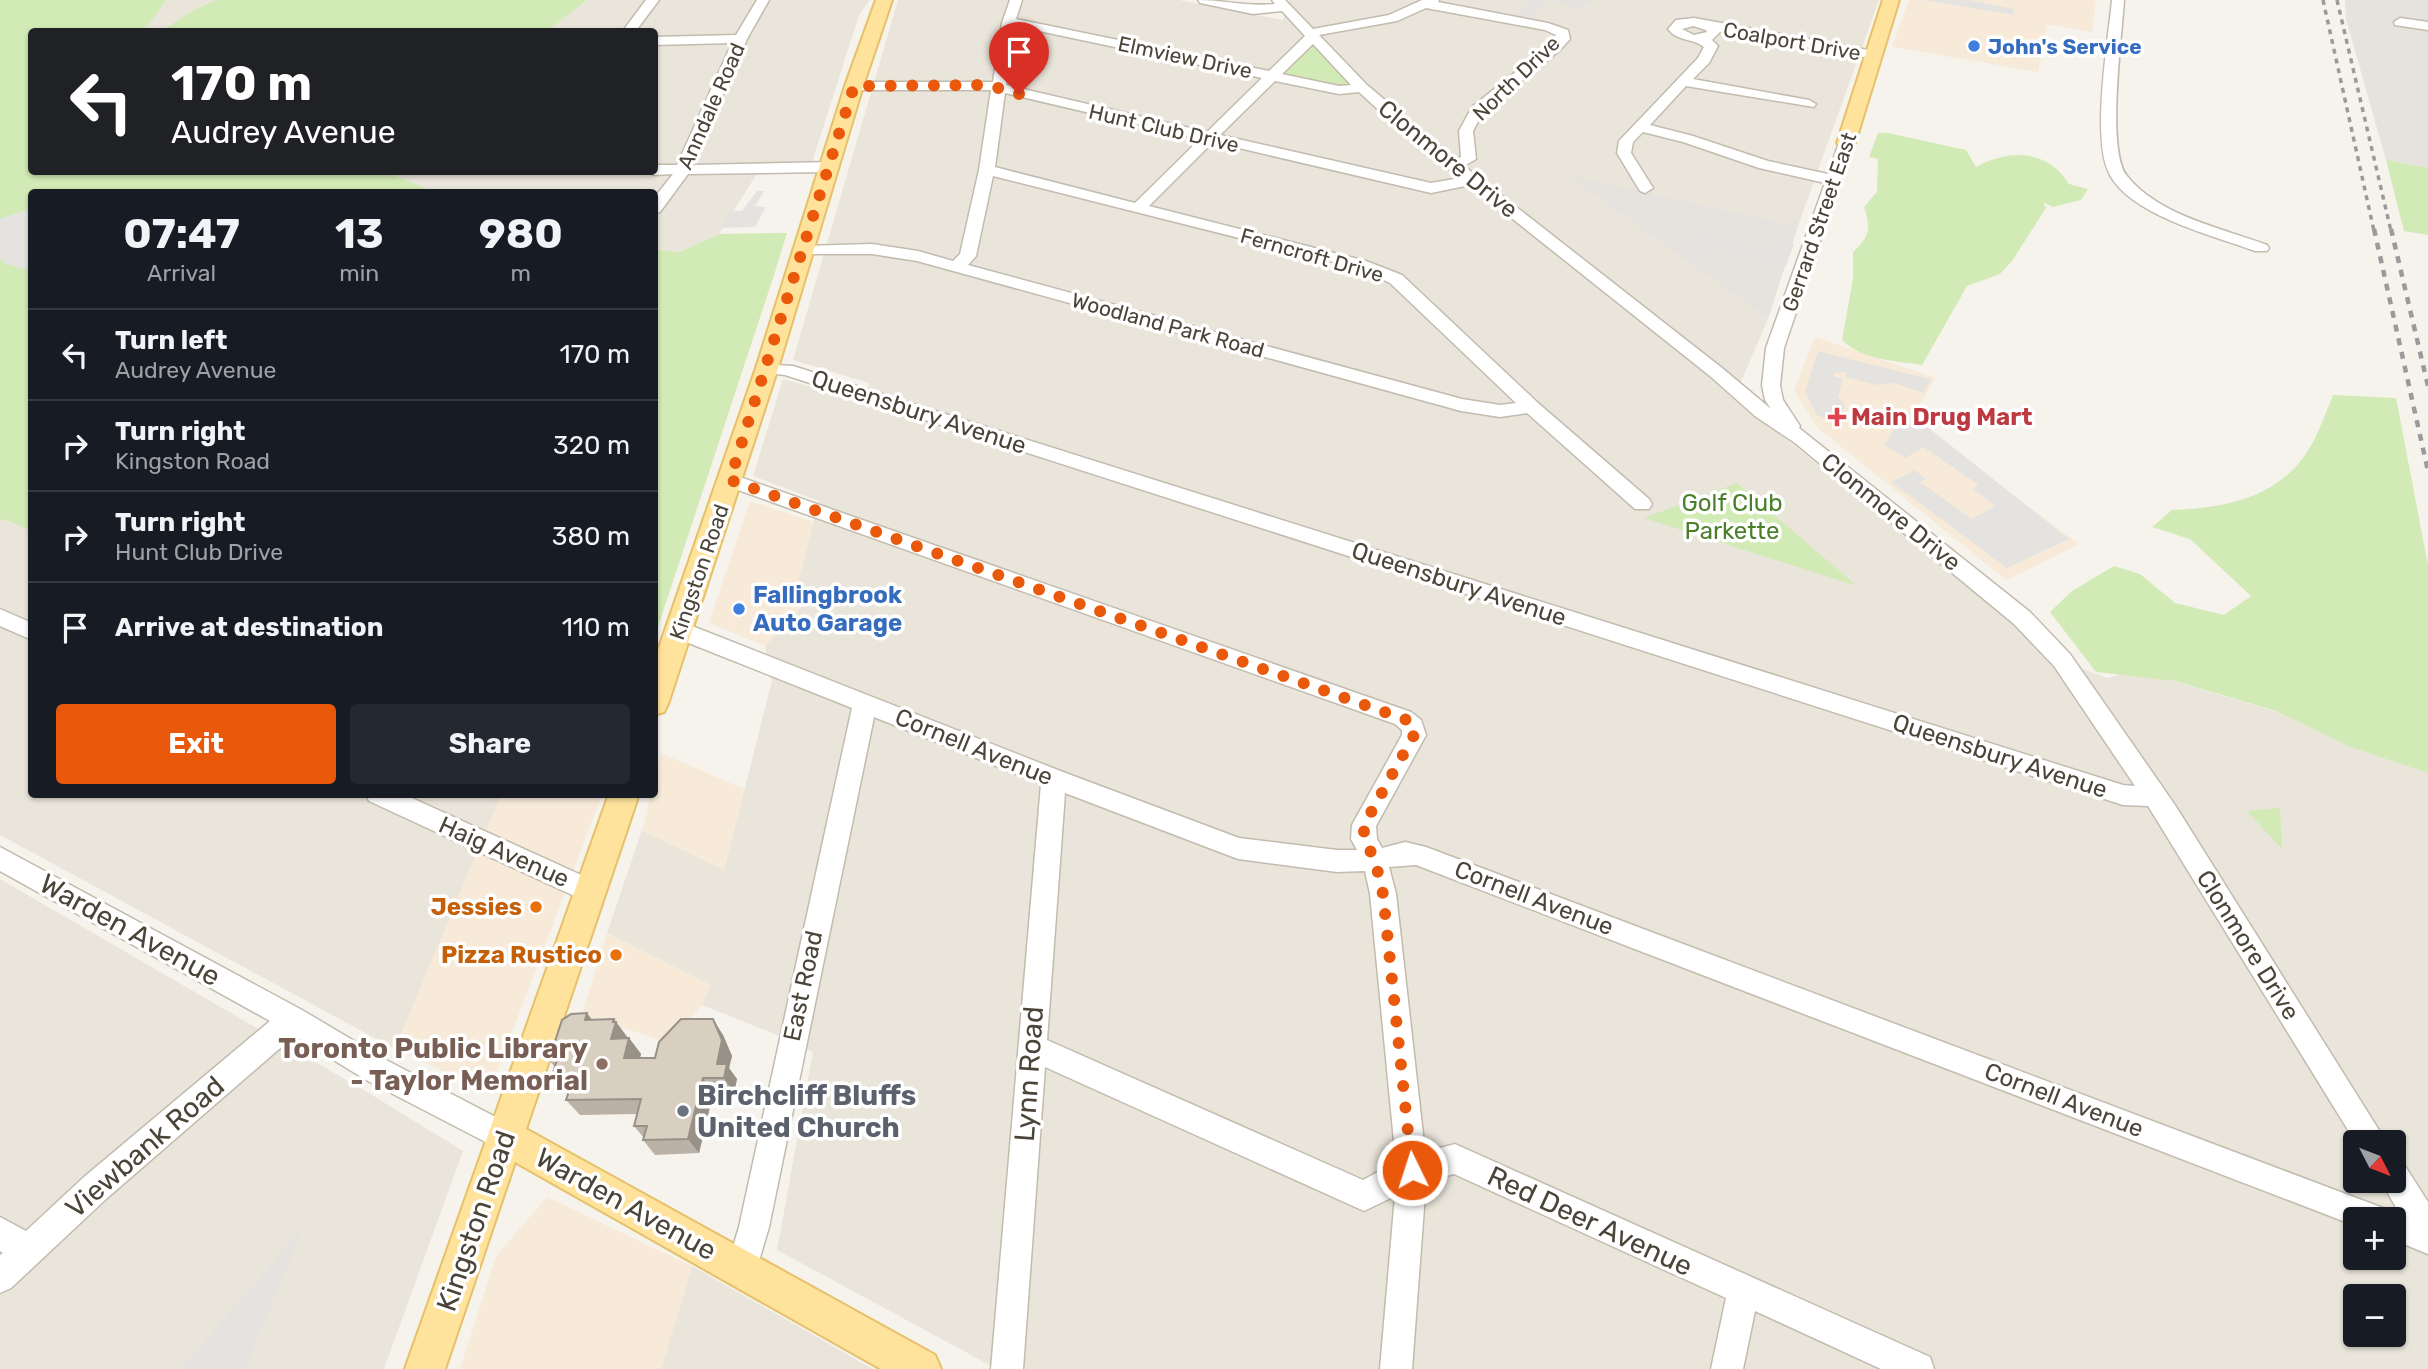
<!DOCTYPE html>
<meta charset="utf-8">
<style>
:root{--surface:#171b24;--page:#242831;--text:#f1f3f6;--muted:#9ea1a6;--line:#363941;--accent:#ea580c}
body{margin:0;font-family:Rubik,sans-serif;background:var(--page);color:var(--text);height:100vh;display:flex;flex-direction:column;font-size:26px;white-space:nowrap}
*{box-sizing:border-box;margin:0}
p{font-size:23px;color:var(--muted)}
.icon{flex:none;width:38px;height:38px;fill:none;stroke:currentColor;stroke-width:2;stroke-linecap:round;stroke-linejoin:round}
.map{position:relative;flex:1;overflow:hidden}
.sheet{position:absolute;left:28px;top:189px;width:630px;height:609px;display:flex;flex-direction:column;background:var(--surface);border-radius:7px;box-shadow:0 2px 5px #0004}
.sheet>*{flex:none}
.hud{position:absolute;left:28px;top:28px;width:630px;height:147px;border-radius:7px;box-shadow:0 2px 5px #0004;background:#202124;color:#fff;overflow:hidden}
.needle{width:46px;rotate:132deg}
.tools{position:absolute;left:2343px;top:1130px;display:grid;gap:14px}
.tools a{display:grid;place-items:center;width:63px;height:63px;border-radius:7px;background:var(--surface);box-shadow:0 2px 5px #0004;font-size:35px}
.pin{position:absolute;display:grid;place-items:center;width:60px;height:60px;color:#fff;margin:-72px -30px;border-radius:50% 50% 50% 0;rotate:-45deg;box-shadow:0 0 7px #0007}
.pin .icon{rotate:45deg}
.me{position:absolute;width:77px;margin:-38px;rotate:356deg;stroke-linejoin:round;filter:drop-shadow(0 0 5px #0008)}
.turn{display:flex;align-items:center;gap:24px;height:147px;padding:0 28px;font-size:32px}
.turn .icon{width:91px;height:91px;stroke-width:2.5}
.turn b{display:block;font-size:49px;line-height:60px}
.eta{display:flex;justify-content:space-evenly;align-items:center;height:119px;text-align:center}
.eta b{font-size:42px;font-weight:700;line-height:49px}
.button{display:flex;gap:14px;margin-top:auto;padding:14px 28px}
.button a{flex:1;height:80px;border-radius:7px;background:var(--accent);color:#fff;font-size:28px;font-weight:700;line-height:80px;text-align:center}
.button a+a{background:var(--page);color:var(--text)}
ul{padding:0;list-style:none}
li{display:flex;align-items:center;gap:21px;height:91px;padding:0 28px;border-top:2px solid var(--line)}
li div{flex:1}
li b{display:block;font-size:26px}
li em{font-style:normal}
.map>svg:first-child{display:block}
</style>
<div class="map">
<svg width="2428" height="1369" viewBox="0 0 2428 1369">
<rect width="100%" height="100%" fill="#f6f3ec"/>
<g fill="#eae5da" fill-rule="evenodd">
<polygon points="166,0 216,0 195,9 161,31 142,28 150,23"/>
<polygon points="587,0 870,0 859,15 809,172 758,172 719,234 680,252 655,250 654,192 436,192 385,172 654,172 654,32 547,31"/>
<path d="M898,0H1179L1283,20L1289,0H1879L1798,226L1568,176L1768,319L1734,398L1968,584L2027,634L2043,655L2108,678L2137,670L2428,757V1369H997L777,1250L813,1052L772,1033L702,1005L710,985L607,933L642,830L724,870L772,681L765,646L815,592L797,586L819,501L753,476L783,379L865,402L869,383L793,360ZM2356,1143H2394V1181H2356ZM2356,1220H2394V1258H2356ZM2356,1297H2394V1335H2356Z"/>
<polygon points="4,519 31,531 32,794 501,795 395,1049 0,835 0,521"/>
<polygon points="0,879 367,1092 463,1151 384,1369 0,1369"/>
<polygon points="692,1266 873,1369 661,1369"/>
</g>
<g fill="#f7ead8">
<polygon points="1909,0 2096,0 2092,32 2047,24 2038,72 1892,47"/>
<polygon points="1815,337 1935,378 1911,421 2079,544 2006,580 1818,428 1794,391"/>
<polygon points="750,501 814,522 797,585 815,592 765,646 709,623"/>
<polygon points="661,753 744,789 724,870 642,830 651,795 654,794 655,780"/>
<polygon points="501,795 602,795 489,1093 395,1049"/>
<polygon points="607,933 710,985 702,1005 670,1043 582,1015"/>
<polygon points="547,1197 692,1266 661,1369 460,1369 496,1256"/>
</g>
<g fill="#e6e2dd">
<polygon points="2345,0 2428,0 2428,168 2386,160 2346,19"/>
<polygon points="1566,175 1798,226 1768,319"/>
</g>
<g fill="#d2eab5">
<polygon points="0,0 166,0 150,23 143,28 150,31 32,32 32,172 385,172 436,192 32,192 31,531 4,519 0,521"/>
<polygon points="216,0 587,0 547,31 161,31 195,9"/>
<polygon points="1308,47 1316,48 1351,86 1342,87 1285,74 1285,70"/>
<path d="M1878,133H1888L1966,150L1976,167C2010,149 2047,149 2069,184L2088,189L2081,200L2053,207L2043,202L2046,208L2012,261L2000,274L1967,286L1922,365C1893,360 1864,361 1842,340L1853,279V252C1870,236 1871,229 1864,207L1877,192L1878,159L1869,157Z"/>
<polygon points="2386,160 2428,168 2428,235 2404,231"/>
<polygon points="787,233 774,275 655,636 655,250 680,252 719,234"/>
<path d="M2333,395L2396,398L2428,565V773L2351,747L2276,711L2175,681L2096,672L2050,612L2072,591L2114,566L2140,574L2175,603L2224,615L2251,596L2190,539L2152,527L2172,510C2229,508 2286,496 2314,440C2321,426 2327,410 2333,395Z"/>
<polygon points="1737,483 1857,586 1644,518"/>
<polygon points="2280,808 2282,849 2247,811"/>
</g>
<g fill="#e5e3e0">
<polygon points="1534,0 1593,0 1581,9 1549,0 1529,17 1514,14"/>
<polygon points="1924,0 1969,0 2014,9 2013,15"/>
<polygon points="757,191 764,191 755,206 766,207 755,227 722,228 728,211 742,211"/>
<polygon points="31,208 31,268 26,270 4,263 0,258 0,219"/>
<polygon points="1692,232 1775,251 1780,241 1794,244 1786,266 1709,248 1704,259 1682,254"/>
<polygon points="1818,351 1925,378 1931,380 1923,393 1894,383 1877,385 1845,377 1847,372 1835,373 1833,376 1843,379 1838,396 1845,406 1837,423 1817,415 1805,392"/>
<polygon points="1906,410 2069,539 2007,568 1891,482 1915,470 1926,479 1920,482 1972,519 1995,506 1973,489 1979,485 1923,447 1906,458 1884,445"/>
<polygon points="304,1227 245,1369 180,1369"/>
</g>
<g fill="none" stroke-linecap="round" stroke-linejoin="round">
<g stroke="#c2bbae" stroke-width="3">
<g id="minor">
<polygon points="646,0 659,0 635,32 622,32"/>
<polygon points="757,0 769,0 747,39 692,165 830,162 838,167 830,172 688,174 660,212 654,214 654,198 673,174 654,175 648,172 654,172 654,165 677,165 732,43 654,45 654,37 736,35"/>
<path d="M1010,0H1022L1016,19L1269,71L1305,36L1282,11L1253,14L1200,3L1198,0C1224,0 1249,7 1275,4L1272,0H1285L1313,29L1389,15L1422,0H1439L1438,2L1548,23L1568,30L1570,39L1560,50L1483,112L1473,131L1476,159L1464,166L1722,368L1771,409L1765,400L1762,385L1766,348L1825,183L1759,168L1683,142L1643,132L1633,142L1631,153L1653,188L1645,193L1640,191L1617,153L1619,141L1698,58L1704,47C1693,38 1678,42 1668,29L1676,20L1694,18L1879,52V58L1874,59L1720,32L1712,40L1718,46L1709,63L1693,79L1809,100L1816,104L1814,107L1686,86L1650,125L1693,136L1768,161L1828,174L1839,143L1841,140H1851L1853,143L1784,348L1780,385L1783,400L1800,426L1799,428L2030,612L2070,654L2175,805L2387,1143H2356L2148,806L2123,805L785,375L761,372L758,368L761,364L793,366L2123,785L2135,786L2054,666L2014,624L1795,443L1755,416L1710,376L1470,185L1431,193L1213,142L1149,206L1366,261L1402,275L1538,403L1649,499L1652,504L1649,509H1635L1527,413L1500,417L1461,411L917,261L872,254H798L796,251L804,246L872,244L918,251L953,261L960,254L979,170L991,90H854L847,86L854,82H993L1002,23ZM1426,8L1545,30L1556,35L1550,44L1472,107L1459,131L1461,157L1455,159L1367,85L1319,35L1397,21ZM1693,26L1706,30L1707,32L1694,35L1682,29ZM1014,27H1020L1262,78L1207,132L1006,85ZM1313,44L1351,85L1339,86L1282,74ZM1275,81L1339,94L1359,92L1398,128L1460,178L1431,183L1220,135ZM1005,93L1200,139L1135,203L995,167ZM993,176L1354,267L1390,283L1516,403L1500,405L1462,399L968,265L976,256Z"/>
<path d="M2112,0H2124C2122,36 2106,150 2127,176C2159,216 2222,228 2267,245L2269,248L2267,251H2255C2215,236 2132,216 2110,175C2091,140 2108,42 2112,0Z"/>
<polygon points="2400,18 2428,22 2428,30 2395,25 2394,22"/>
<path d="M731,474L1411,712L1421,720L1426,735L1376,826L1377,839L1382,848L1405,842L1426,847L2391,1211H2398L2381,1181H2394V1162L2405,1166L2428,1202V1254L2394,1240V1220H2356V1226L1416,865L1389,867L1396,894L1425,1152L1455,1144L1466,1149L1930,1357L1934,1369H1881L1755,1311L1743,1369H1711L1726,1298L1454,1174L1426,1181L1412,1369H1380L1395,1196L1364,1211L1045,1067L1023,1369H991L1041,784L874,717L769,1227L753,1281L742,1286L731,1281L726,1270L739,1227L852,708L671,636L668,630L671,624L679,622L687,624L1063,772L1239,838L1337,850H1357L1351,839L1352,825L1402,735V730L1395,724L724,485L721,480L724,475ZM1065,793L1238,859L1337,872L1365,871L1370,894L1396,1162L1363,1180L1047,1040Z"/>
<polygon points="0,609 32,623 32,640 0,626"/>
<polygon points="366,794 403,794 601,884 605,892 601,900 592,903 583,900 369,801"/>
<polygon points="0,847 302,1010 388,1061 515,1127 520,1137 515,1147 505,1151 495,1147 368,1081 294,1036 106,1199 11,1288 0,1293 0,1255 3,1253 0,1251 0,1217 26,1231 84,1177 270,1021 0,871"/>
</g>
</g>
<g stroke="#e6c16a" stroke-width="4">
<g id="major">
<polygon points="876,0 892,0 863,86 778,368 668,704 664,712 654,715 654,662 756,368 845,86"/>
<polygon points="1883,0 1899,0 1855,143 1846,148 1840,147 1837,143"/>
<polygon points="609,794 639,794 526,1129 935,1355 941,1369 881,1369 515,1162 445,1369 405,1369"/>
</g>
</g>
<use href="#minor" fill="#fff" fill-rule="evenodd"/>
<use href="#major" fill="#ffe39c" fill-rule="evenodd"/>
<g stroke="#9a9a9a" stroke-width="3.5" stroke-dasharray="5 5" stroke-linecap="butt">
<polyline points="2323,0 2374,231"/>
<polyline points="2337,0 2391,231"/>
</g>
<g stroke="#9a9a9a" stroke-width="4.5" stroke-dasharray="7 7" stroke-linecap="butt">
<polyline points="2374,229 2428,471"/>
<polyline points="2391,229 2428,386"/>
</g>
</g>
<polygon fill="#bab2a6" points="592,1020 629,1038 641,1054 640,1058 655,1058 723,1035 732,1056 729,1068 737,1079 734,1093 713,1094 699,1153 655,1155 643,1140 644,1138 634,1126 637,1114 580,1115 566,1100 568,1095 555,1080 556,1077 553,1073 555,1067 549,1060"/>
<g fill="#979187">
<polygon points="587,1013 599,1029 585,1020"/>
<polygon points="614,1019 628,1038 611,1039"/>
<polygon points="713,1019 723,1035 732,1056 729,1068 737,1079 734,1093 724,1078 717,1064"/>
<polygon points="629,1038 641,1054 635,1074 624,1058"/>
<polygon points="703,1078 713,1094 699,1153 688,1139"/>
</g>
<polygon fill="#d8cfc1" stroke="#979187" stroke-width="2" points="587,1013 585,1020 614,1019 613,1022 616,1022 611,1039 629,1038 624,1058 655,1058 659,1042 681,1019 713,1019 722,1040 717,1064 727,1064 724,1078 703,1078 688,1139 643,1140 647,1126 634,1126 641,1099 566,1100 573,1079 555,1080 558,1072 553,1073 557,1060 549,1060 562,1020 571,1014"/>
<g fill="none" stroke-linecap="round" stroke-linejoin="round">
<polyline stroke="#ea580c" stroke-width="12" stroke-dasharray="0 21.6" points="1019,94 988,85 854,86 730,480 1410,721 1415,730 1414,735 1364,825 1364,839 1375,860 1383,894 1412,1170"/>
</g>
<g fill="#3f7fe0" stroke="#fff" stroke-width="2.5">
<circle cx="1974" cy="46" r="7"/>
<circle cx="739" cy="609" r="7"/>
</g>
<path fill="#e0444e" stroke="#fff" stroke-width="2.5" d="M1833.5 406.5h7v7h7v7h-7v7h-7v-7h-7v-7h7z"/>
<g fill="#e8710a" stroke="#fff" stroke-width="2.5">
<circle cx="536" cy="907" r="7"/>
<circle cx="616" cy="955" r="7"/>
</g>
<circle fill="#8d6e63" stroke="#fff" stroke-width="2.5" cx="602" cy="1064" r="7"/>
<circle fill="#6b7280" stroke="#fff" stroke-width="2.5" cx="683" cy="1111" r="7"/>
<g text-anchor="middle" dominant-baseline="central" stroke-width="7" stroke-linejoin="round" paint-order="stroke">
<g font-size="21" fill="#4b4439" stroke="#fff">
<text transform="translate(1792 41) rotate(10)">Coalport Drive</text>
<text transform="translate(1185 57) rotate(12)">Elmview Drive</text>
<text transform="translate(1516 78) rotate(-44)">North Drive</text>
<text transform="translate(711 106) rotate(-66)">Anndale Road</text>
<text transform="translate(1164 128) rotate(13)">Hunt Club Drive</text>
<text transform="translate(1819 222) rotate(-71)">Gerrard Street East</text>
<text transform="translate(1312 255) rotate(16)">Ferncroft Drive</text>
<text transform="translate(1168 325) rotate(15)">Woodland Park Road</text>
<text transform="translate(699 572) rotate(-71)">Kingston Road</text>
</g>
<g font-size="21" font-weight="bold" fill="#366cbe" stroke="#fff" text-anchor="start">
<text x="1988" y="46">John's Service</text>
</g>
<g font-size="24" fill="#4b4439" stroke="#fff">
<text transform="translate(1448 159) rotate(39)">Clonmore Drive</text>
<text transform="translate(919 412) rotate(18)">Queensbury Avenue</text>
<text transform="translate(1891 512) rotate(39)">Clonmore Drive</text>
<text transform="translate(1459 584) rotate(18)">Queensbury Avenue</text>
<text transform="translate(974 747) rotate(22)">Cornell Avenue</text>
<text transform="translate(2000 756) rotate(18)">Queensbury Avenue</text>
<text transform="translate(504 852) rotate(24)">Haig Avenue</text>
<text transform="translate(1534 898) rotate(21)">Cornell Avenue</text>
<text transform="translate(2248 945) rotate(58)">Clonmore Drive</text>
<text transform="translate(803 986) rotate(-78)">East Road</text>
<text transform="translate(2064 1100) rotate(21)">Cornell Avenue</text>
</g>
<g font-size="24" font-weight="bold" fill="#be3a42" stroke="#fff" text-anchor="start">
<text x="1851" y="417">Main Drug Mart</text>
</g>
<g font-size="24" fill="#4a7f2a" stroke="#fff">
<text x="1732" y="503">Golf Club<tspan x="1732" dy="28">Parkette</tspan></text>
</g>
<g font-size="24" font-weight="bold" fill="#366cbe" stroke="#fff" text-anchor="start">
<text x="753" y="595">Fallingbrook<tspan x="753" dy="28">Auto Garage</tspan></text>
</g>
<g font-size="24" font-weight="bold" fill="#c56008" stroke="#fff" text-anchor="end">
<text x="522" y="907">Jessies</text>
<text x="602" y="955">Pizza Rustico</text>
</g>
<g font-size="28" fill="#4b4439" stroke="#fff">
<text transform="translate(130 930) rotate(29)">Warden Avenue</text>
<text transform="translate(1029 1074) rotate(-86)">Lynn Road</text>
<text transform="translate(145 1147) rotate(-41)">Viewbank Road</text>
<text transform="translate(626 1204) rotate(29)">Warden Avenue</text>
<text transform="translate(476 1221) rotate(-71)">Kingston Road</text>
<text transform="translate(1590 1221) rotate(25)">Red Deer Avenue</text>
</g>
<g font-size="28" font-weight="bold" fill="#785e54" stroke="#fff" text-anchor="end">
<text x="588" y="1048">Toronto Public Library<tspan x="588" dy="32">- Taylor Memorial</tspan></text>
</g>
<g font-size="28" font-weight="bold" fill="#5b616d" stroke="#fff" text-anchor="start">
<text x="697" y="1095">Birchcliff Bluffs<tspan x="697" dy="32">United Church</tspan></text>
</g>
</g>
</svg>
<div class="tools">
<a><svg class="needle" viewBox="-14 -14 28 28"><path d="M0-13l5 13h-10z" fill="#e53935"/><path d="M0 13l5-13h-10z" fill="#9ea1a6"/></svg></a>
<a>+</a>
<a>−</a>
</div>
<div class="pin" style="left:1019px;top:94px;background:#d93025"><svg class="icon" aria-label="arrive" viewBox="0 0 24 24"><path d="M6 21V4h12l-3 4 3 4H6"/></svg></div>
<svg class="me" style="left:1412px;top:1170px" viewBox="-20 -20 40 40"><circle r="17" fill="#ea580c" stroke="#fff" stroke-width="3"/><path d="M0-11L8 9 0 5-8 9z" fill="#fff"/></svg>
<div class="hud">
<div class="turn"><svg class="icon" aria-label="left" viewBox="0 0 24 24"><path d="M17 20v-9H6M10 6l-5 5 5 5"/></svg><div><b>170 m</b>Audrey Avenue</div></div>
</div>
<section class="sheet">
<div class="eta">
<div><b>07:47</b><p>Arrival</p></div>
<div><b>13</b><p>min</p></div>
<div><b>980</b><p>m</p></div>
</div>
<ul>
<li><svg class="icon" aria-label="left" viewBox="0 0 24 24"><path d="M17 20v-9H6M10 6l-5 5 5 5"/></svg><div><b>Turn left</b><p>Audrey Avenue</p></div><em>170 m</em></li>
<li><svg class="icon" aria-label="right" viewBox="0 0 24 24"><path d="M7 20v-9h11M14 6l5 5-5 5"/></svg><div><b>Turn right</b><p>Kingston Road</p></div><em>320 m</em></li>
<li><svg class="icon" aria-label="right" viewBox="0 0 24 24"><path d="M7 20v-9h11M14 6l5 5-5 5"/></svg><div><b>Turn right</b><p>Hunt Club Drive</p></div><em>380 m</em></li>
<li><svg class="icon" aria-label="arrive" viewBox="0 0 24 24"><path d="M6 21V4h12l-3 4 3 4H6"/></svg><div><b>Arrive at destination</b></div><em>110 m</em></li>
</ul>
<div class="button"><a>Exit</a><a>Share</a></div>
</section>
</div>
